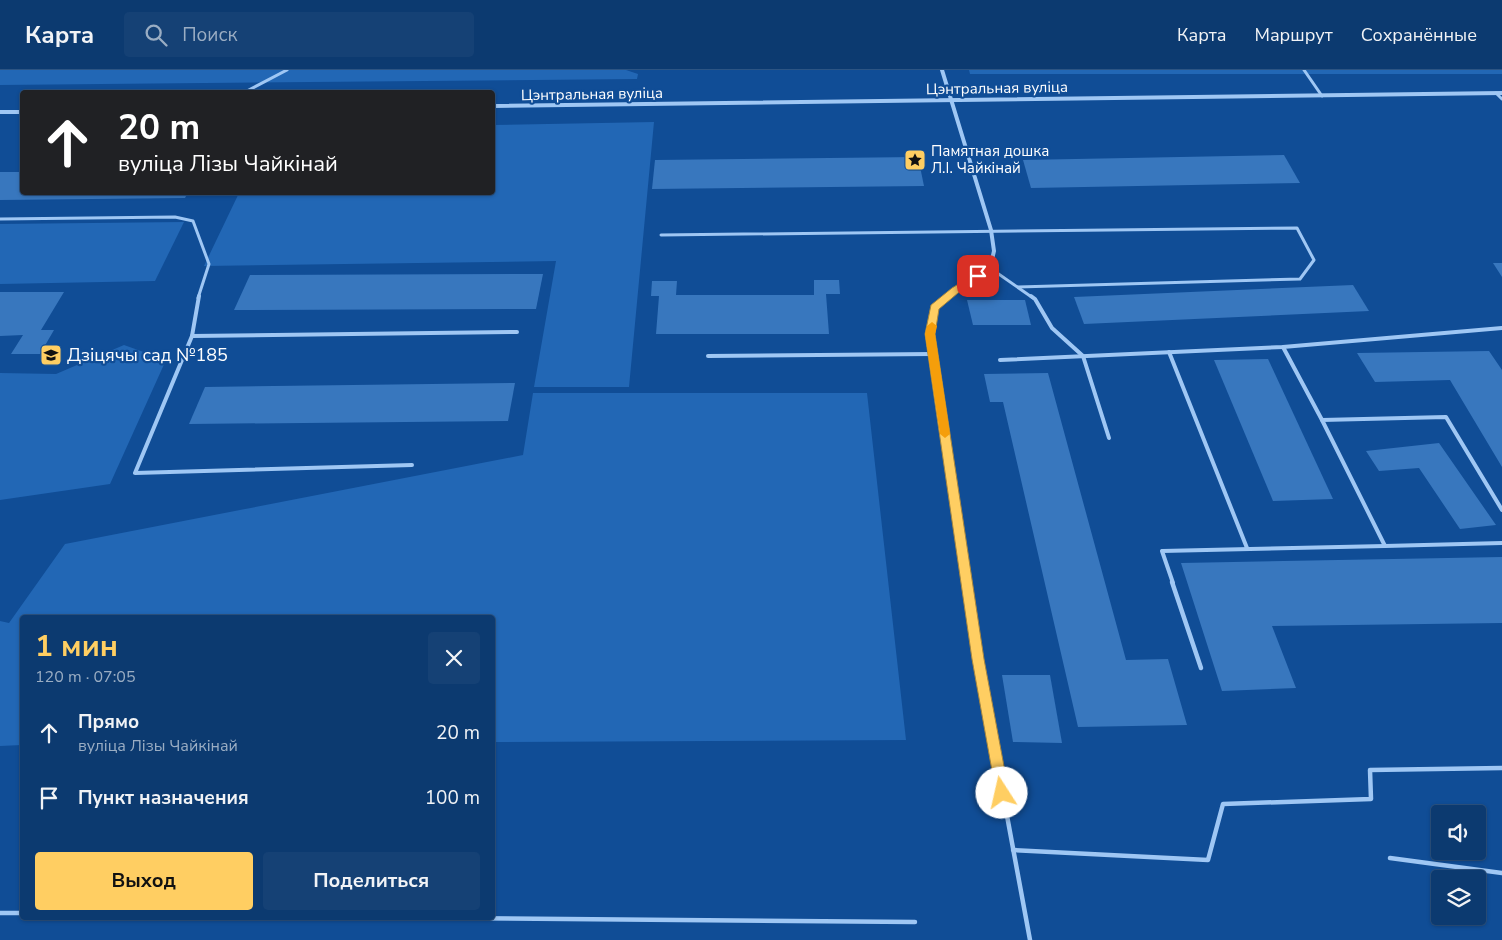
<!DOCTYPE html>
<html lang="ru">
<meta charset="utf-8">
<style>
:root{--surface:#0c3a70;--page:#154175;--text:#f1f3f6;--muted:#9aadc3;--line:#2c5483;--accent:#ffce62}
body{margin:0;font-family:"Nunito Sans",sans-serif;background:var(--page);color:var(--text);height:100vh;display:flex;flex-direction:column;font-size:19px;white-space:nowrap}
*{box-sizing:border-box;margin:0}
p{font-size:16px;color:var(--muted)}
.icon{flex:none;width:28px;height:28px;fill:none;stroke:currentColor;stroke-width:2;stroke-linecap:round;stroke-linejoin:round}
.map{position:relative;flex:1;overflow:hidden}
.panel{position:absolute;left:20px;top:545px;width:475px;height:305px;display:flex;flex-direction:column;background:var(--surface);border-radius:5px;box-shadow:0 1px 4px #0004,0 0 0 1px var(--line)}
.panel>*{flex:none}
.banner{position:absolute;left:20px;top:20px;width:475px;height:105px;border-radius:5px;box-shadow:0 1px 4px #0004,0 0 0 1px var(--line);background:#202124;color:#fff;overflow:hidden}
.tools{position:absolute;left:1431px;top:735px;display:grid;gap:10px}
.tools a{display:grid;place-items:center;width:55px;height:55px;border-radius:5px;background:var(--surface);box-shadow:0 1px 4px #0004,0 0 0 1px var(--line);font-size:25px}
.pin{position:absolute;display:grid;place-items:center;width:42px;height:42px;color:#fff;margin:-21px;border-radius:10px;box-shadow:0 2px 8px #0006}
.me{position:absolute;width:55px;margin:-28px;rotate:350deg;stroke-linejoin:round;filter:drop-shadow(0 0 4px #0008)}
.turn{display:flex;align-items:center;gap:18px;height:105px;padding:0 15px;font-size:22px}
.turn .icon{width:65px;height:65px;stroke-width:2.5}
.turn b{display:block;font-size:35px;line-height:42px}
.round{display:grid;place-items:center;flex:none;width:52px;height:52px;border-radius:5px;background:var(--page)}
.headline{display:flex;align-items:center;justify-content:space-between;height:85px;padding:0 15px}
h1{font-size:30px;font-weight:700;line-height:38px;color:var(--accent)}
.action{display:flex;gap:10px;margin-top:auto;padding:10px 15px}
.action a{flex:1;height:58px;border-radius:5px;background:var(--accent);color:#111;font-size:20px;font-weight:700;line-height:58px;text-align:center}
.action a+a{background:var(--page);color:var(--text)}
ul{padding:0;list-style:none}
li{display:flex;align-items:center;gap:15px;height:65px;padding:0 15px}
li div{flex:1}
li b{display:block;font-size:19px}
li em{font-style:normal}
header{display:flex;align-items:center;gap:30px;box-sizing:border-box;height:70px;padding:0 25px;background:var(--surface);border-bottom:1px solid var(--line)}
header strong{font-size:24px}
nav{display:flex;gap:28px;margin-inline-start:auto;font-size:18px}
.search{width:350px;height:45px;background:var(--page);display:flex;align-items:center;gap:12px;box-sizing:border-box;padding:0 18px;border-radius:5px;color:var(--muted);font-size:19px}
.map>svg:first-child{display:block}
</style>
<header>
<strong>Карта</strong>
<div class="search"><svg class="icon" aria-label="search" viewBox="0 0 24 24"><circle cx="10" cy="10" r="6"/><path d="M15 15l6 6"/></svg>Поиск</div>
<nav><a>Карта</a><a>Маршрут</a><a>Сохранённые</a></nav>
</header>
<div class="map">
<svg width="1502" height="870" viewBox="0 0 1502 870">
<rect width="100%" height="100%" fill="#104d96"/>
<g fill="#2267b5">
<polygon points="0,0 626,0 638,4 637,9 0,15"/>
<polygon points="969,0 1502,0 1502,4 970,4"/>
<polygon points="654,52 629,317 534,317 556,191 204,196 239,123 492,122 493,55"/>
<polygon points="184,152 155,211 0,214 0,154"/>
<polygon points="124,275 166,290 110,414 0,430 0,303 56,304"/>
<polygon points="533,323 867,323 906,670 493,672 492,548 22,548 22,675 0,676 0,551 9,553 65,474 523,385"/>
</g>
<g fill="#3877be">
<polygon points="1284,85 1300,113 1031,118 1023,90"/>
<polygon points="918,87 924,116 652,119 655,90"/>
<polygon points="0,102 22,102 22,122 188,122 185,128 0,130"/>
<polygon points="1493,193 1502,193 1502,207"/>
<polygon points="543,204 536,239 234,240 250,205"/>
<polygon points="814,210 839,210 840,224 826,224 829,264 656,264 659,226 651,226 652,211 677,211 676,225 814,225"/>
<polygon points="1353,215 1369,241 1084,254 1074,227"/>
<polygon points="0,222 64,222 41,260 54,260 40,284 11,284 23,265 0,266"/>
<polygon points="967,230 1025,230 1031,255 973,255"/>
<polygon points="1489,281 1502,300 1502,397 1450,310 1375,312 1357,283"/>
<polygon points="1268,289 1333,429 1273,431 1214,290"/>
<polygon points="1048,303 1126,590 1168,589 1187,655 1078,657 1003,332 990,332 984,304"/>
<polygon points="515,313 508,351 189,354 205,317"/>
<polygon points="1439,373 1496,455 1460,459 1419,398 1379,401 1366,381"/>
<polygon points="1502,487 1502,553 1272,556 1296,618 1222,621 1181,493"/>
<polygon points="1002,605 1050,605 1062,673 1013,672"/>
</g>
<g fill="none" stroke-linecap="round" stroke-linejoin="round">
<g stroke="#9fc7f4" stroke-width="3">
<polyline points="1304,0 1322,26"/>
<polyline points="245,22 287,0"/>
<polyline points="1496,23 1502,29"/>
<polyline points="0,149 175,147 193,151 209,194 198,228"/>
<polyline points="661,165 1297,158 1314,190 1300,209 1018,217"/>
<polyline points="990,198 1033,228"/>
</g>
<g stroke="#9fc7f4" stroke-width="4">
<polyline points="199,226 192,266 135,403 412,395"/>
<polyline points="1031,226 1035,229 1052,258 1083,286 1109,368"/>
<polyline points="192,266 517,262"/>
<polyline points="1283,277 1322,350"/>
<polyline points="1169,282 1247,478"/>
<polyline points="708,286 933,284"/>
<polyline points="1000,290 1283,277 1502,258"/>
<polyline points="1502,440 1446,347 1322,350 1385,476 1502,473"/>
<polyline points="1173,513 1162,481 1385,476"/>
</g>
<g stroke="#9fc7f4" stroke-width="4.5">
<polyline points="1172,512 1201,598"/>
<polyline points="978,589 1030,870"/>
<polyline points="1013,780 1208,790 1223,734 1371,729 1370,700 1502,698"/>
<polyline points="1390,788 1502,803"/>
<polyline points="0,843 22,843"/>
<polyline points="440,848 915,852"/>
</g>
<g stroke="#9fc7f4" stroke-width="4">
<polyline points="942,0 991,160 994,181 990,198 947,228"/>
<polyline points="492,36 1502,23"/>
<polyline points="0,42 22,42"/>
</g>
<polyline stroke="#9fc7f4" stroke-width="5" points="948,226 934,238 930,264 967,513"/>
<polyline stroke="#9fc7f4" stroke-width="5.5" points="967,512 978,589"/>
</g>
<polygon fill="#ffce62" stroke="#a68640" points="978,202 983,206 981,208 958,223 939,239 935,264 984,589 1009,723 1007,728 1002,730 998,728 996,723 972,589 925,264 931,235 952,218"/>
<polygon fill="#f59e0b" points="932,252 937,256 935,264 950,364 945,368 940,364 925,264 927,256"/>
<defs>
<g id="sight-square" transform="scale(1.125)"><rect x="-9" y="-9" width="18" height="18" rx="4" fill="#ffce62" stroke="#104d96"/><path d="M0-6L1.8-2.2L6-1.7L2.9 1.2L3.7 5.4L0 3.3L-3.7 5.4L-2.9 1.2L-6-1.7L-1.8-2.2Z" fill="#111"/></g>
<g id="school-square" transform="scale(1.125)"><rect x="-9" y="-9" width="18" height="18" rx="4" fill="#ffce62" stroke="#104d96"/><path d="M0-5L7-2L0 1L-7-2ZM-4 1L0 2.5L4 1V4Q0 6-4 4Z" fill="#111"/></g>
</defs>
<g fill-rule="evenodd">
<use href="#sight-square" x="915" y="90"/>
<use href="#school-square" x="51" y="285"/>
</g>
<g text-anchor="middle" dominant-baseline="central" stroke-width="4.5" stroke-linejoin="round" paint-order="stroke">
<g font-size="15" fill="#fff" stroke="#104d96">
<text transform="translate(997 18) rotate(-1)">Цэнтральная вуліца</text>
<text transform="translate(592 24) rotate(-1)">Цэнтральная вуліца</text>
</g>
<g font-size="15" fill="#fff" stroke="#104d96" text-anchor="start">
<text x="931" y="81">Памятная дошка<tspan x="931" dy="17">Л.І. Чайкінай</tspan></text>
</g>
<g font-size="18" fill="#fff" stroke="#104d96" text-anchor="start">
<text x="67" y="285">Дзіцячы сад №185</text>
</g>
</g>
</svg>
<div class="tools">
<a><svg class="icon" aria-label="sound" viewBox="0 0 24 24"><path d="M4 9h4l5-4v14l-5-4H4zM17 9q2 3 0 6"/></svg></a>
<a><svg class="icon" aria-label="layers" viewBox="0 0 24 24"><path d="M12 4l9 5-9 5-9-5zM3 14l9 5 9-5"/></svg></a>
</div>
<div class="pin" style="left:978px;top:206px;background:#d93025"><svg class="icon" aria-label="arrive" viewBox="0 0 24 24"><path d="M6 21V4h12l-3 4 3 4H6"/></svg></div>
<svg class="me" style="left:1002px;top:723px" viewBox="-20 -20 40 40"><circle r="19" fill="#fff"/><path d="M0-13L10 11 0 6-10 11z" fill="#ffce62"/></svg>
<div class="banner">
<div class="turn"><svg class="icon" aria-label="ahead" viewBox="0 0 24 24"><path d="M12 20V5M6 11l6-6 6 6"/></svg><div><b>20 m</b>вуліца Лізы Чайкінай</div></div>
</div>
<section class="panel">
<div class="headline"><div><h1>1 мин</h1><p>120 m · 07:05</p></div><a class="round"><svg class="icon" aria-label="close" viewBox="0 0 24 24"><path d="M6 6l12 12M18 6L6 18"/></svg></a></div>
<ul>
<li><svg class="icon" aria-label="ahead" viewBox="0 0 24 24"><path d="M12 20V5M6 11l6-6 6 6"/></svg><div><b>Прямо</b><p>вуліца Лізы Чайкінай</p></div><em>20 m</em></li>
<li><svg class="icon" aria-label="arrive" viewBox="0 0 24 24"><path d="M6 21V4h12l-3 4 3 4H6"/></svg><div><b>Пункт назначения</b></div><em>100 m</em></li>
</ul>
<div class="action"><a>Выход</a><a>Поделиться</a></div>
</section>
</div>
